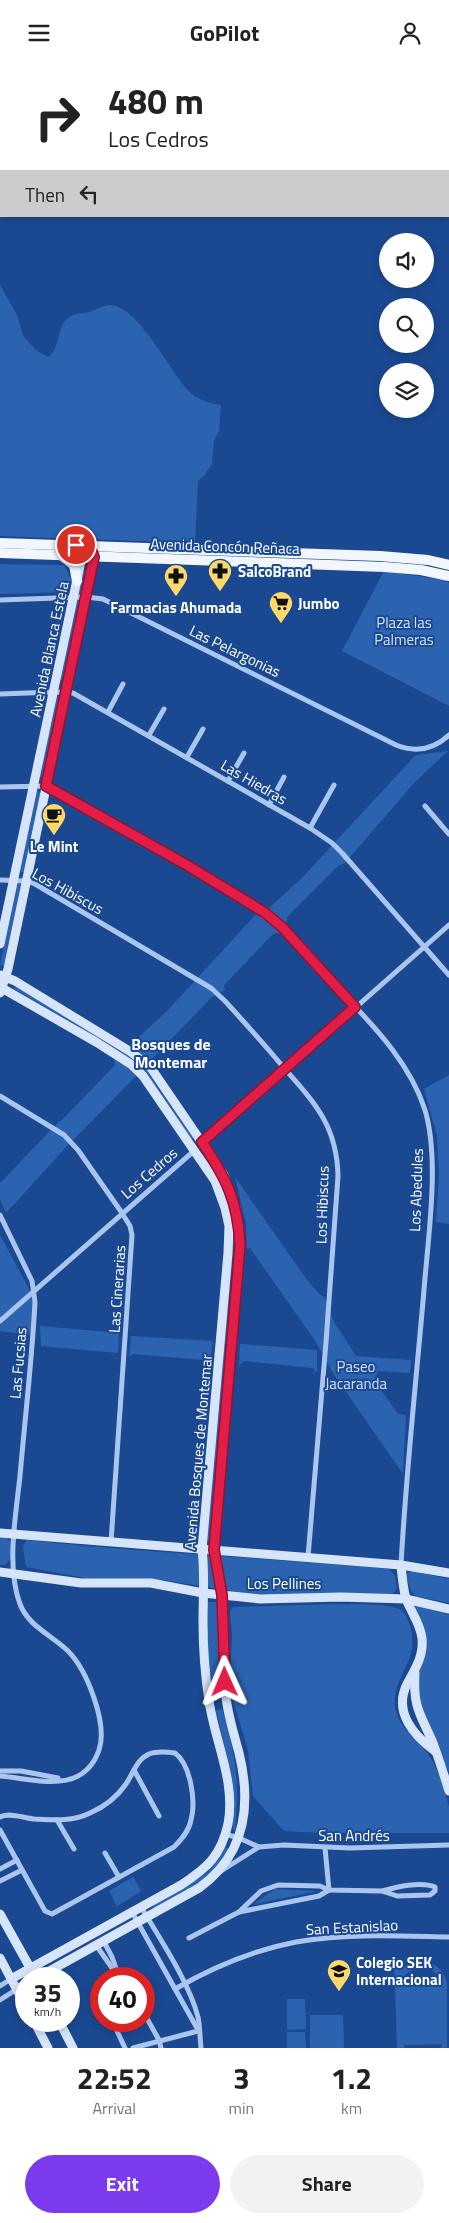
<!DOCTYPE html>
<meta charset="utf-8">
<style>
:root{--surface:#fff;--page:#f2f2f2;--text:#222;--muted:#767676;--accent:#7c3aed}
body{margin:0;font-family:"Titillium Web",sans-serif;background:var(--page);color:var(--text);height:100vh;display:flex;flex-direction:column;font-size:19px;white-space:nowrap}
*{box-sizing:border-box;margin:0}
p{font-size:16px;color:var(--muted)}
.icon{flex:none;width:28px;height:28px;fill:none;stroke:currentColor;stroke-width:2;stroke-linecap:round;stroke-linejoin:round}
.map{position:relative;height:1983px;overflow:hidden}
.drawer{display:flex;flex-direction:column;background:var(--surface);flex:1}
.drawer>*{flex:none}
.guide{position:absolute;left:0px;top:0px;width:450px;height:152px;box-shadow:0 2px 8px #0003;background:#fff;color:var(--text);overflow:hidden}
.fabs{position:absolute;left:379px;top:168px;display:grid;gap:10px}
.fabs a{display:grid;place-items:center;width:55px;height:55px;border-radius:50%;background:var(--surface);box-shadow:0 2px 8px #0003;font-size:25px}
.speed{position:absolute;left:15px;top:1902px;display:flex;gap:10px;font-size:25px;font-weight:700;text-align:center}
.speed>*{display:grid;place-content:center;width:65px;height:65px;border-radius:50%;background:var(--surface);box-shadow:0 2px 8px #0003;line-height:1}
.speed small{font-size:12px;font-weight:400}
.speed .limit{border:8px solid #d22;background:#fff;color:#111}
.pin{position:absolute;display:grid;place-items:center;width:42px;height:42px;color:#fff;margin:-21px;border:2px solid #fff;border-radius:50%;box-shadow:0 1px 5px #0007}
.me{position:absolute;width:55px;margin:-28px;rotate:359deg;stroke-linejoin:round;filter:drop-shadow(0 0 4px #0008)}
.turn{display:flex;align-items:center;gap:18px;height:105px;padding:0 25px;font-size:22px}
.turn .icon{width:65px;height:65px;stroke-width:2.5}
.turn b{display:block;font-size:35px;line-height:42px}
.then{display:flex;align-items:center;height:48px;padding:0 25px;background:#0003;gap:10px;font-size:19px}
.eta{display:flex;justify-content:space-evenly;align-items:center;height:85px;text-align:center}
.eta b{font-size:30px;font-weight:700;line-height:35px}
.primary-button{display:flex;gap:10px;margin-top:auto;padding:10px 25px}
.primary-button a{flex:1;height:58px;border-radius:30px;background:var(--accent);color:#fff;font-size:20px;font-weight:700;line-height:58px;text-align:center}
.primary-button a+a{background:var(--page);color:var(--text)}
header{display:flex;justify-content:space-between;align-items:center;height:65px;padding:0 25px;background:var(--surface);font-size:22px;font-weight:700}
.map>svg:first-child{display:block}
</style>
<header><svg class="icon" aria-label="menu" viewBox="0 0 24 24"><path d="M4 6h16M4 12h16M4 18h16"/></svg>GoPilot<svg class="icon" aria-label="person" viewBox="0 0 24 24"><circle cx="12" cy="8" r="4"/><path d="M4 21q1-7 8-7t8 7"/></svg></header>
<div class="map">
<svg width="449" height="1983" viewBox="0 0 449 1983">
<rect width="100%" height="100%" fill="#1a4992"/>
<g fill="#2c63b1" fill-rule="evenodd">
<path d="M0,220L17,250L23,271L36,285L48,292C62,283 55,259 71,251C77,248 84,248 90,247C96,245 102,241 108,240C139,238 171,311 192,329C199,335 212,339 221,340L219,366L214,375L212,399L204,411L198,416L195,478L0,471Z"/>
<polygon points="0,499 64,500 72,516 68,527 0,529"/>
<polygon points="82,506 86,506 64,616 60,615"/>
<polygon points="384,506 444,515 449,518 449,641 342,586"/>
<polygon points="57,631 61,631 45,712 40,712"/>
<path d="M448,686L414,718L344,799L339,800L287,852V857L280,868L273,869L224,920L225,925L212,932L144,1002L193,1073L190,1076L141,1006L68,1080L7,1147L5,1146L0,1134V1118C9,1110 58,1056 63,1054L115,1000L114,995L121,989L80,962L14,924L15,921L124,986L168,945L258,847L269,843L302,813L412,694L416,690Z"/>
<polygon points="37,726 42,727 25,807 20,807"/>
<polygon points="17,818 22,819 5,901 0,900"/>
<polygon points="449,1010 449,1159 436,1157 439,1109 437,1071 424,1024"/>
<path d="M204,1088C219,1112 231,1133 235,1162L210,1476H206L232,1165C227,1131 220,1119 202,1091Z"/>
<polygon points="235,1112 305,1212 318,1228 324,1232 334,1257 356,1291 411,1295 410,1308 378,1306 374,1315 398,1349 406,1350 403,1409 333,1308 316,1277 250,1183 247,1184 246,1159"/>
<polygon points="0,1170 28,1222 34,1240 30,1270 0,1266"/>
<polygon points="40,1261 119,1268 118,1288 41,1281"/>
<polygon points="131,1271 213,1276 209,1299 205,1295 133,1289 129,1292"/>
<polygon points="240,1279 317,1285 317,1308 313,1303 244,1296 239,1301"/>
<polygon points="0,1472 6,1472 12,1479 12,1492 5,1500 0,1500"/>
<path d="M27,1475C147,1488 268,1493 389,1504L395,1511L397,1524L390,1531L339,1528L258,1530L162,1515H96L26,1502L23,1481Z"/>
<polygon points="411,1506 449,1514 449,1538 416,1531 411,1526 406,1510"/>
<polygon points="207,1537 217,1537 220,1573 218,1626 216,1628 211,1627 207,1573"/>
<polygon points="411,1538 449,1550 449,1707 421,1648 417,1608 423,1593"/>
<path d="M337,1539C351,1540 394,1537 404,1547C407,1552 410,1559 411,1565C419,1596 393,1610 395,1640C396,1661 416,1673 428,1689C436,1699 446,1728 449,1742C449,1750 449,1760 449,1768H322L284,1766L253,1731L248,1685L233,1635L230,1609L232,1571L230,1546L233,1542Z"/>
<path d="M222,1644C236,1692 240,1714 235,1765H233V1718L216,1645Z"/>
<polygon points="224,1782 228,1783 229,1787 206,1814 155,1844 153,1843 153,1840 208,1807"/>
<polygon points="133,1812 141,1826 117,1841 109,1826"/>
<polygon points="275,1824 318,1826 254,1839"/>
<path d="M394,1893H401L402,1904C418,1889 442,1896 447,1918V1983H441L442,1979L404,1980L405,1983H397ZM417,1902C428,1901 436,1906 441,1916L402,1918L406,1909Z"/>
<polygon points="287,1934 305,1934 306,1964 287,1965"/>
<polygon points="310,1950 343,1950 344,1983 310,1983"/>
<polygon points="287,1967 305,1967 306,1983 287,1983"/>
</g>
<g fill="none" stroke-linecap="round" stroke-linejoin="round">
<g stroke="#aac6ef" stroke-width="5">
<path d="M0,535L86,532L103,534L396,680C416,688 433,685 449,670"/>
<polyline points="0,629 54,627 73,628 310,763 332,778 342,788 449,910"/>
<polyline points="108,647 123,619"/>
<polyline points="149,670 164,644"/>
<polyline points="187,692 203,664"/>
<polyline points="228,716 244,688"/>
<path d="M0,722L46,721L54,724L264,847C288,864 305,888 325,909C362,950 408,991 425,1045C440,1095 428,1172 424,1225C416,1317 406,1408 401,1500"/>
<polyline points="269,740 284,712"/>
<polyline points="425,741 449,769"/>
<polyline points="310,763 334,720"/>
<path d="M0,815L26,816L35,819L211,923L225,936C245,958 265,980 284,1003C315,1038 337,1061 338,1111L326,1277L308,1492"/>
<polyline points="0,1031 64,1070 78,1085 122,1148 130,1161 132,1170 111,1477"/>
<polyline points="201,1079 449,860"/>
<path d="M0,1150L32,1216L35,1237C32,1295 25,1353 20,1411C16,1449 6,1502 20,1539C28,1561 53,1571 68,1586C87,1605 108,1659 99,1685C83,1731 36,1714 0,1711"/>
<polyline points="0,1256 195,1085"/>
<polyline points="134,1705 159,1751"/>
<polyline points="0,1706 21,1706 58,1713"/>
<path d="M0,1752C9,1747 24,1753 34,1754C53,1755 72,1757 90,1748C104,1742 117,1732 126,1719C133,1709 136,1695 149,1689C157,1686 167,1687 175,1688C191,1700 196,1737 191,1755C189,1766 182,1774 174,1782L52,1849L45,1846L0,1765"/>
<polyline points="57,1755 74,1784"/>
<polyline points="225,1769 239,1773 259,1782 284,1780 350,1783 449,1780"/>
<polyline points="105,1788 119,1812"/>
<polyline points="0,1804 17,1795"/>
<polyline points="221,1806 259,1782"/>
<polyline points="0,1816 22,1805"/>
<path d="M141,1842C160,1874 189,1917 198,1952C200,1962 200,1973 201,1983"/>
<polyline points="132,1847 198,1965"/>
<path d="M239,1847L261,1826L278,1820L320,1821L329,1825L382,1826L397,1831L430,1830L435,1826V1822C420,1816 397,1822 382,1826"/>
<polyline points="189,1873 239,1847 319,1831 329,1825 325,1783"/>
<polyline points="103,1875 112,1892 117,1906"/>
<polyline points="96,1880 112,1903 123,1914"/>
<polyline points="0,1921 11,1914"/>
<polyline points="101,1923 97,1931 101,1941"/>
<path d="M175,1924C213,1902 254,1885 296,1877C346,1868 399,1871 449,1872"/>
<polyline points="0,1935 17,1924"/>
<polyline points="144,1948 159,1975 161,1983"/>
<polyline points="117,1966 125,1983"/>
<polyline points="133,1983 198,1966"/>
</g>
<g stroke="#d7e5fb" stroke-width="9">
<polyline points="0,879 82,491 85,486"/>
<path d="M0,910L15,916L131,987L151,1003L224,1110L236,1143L240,1180L214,1485C220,1511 224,1537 224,1564C225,1587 223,1609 226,1632C228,1651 234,1669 239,1688C252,1741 245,1790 199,1823L35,1914"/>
<path d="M0,922L96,977L132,1000L143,1011L215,1116L225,1143L229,1161L228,1188L202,1484C205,1508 203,1532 203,1556C203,1582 205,1610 209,1636C215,1677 236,1717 228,1759C221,1791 207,1803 181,1820L11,1914"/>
<polyline points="0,928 8,904 86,532 94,492 92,487"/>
<polyline points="0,1468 401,1500 449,1508"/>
<path d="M401,1500C402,1511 403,1523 406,1534C411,1547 420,1558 422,1573C424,1591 415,1604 407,1619C393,1647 414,1671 435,1686"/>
<polyline points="0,1507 81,1518 151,1518 203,1528 260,1534 341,1532 406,1534 449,1544"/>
<path d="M415,1608C413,1643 420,1648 433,1678C439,1694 444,1710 449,1726"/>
<polyline points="0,1849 33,1908"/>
<polyline points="0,1893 26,1942"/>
<polyline points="17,1924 26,1919"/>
<polyline points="34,1956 48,1983"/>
<polyline points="59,1956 73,1983"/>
</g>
<g stroke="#f2f6ff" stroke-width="10">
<polyline points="0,478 380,491 428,495 449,500"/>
<polyline points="0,488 385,502 421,505 449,511"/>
<polyline points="62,491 74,500 77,516"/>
</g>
</g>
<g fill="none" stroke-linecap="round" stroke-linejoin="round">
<g stroke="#92132f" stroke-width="12">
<path id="route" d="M76,480H89L94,492L46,721L185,799L264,847L282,862L355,942L202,1077C226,1113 238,1136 240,1180L214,1485L222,1530L225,1617"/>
</g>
<use href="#route" stroke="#e11d48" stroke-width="9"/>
</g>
<defs>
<g id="pharmacy-pin" transform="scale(1.25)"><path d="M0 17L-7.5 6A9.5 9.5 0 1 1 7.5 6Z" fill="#ffd968" stroke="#1a4992"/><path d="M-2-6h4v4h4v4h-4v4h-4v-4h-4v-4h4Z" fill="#111"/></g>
<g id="supermarket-pin" transform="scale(1.25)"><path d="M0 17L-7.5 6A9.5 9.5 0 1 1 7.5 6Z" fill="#ffd968" stroke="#1a4992"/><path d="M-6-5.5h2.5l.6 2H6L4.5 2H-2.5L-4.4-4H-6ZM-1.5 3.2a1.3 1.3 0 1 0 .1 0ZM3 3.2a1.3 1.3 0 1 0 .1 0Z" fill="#111"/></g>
<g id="cafe-pin" transform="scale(1.25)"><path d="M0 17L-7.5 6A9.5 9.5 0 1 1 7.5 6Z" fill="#ffd968" stroke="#1a4992"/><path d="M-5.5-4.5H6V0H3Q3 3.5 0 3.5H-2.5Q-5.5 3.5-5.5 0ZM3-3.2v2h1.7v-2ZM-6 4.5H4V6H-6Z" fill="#111"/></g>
<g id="school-pin" transform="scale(1.25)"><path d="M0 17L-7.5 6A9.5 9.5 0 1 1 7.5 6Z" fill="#ffd968" stroke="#1a4992"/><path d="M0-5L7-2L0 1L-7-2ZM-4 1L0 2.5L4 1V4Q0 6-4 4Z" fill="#111"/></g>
</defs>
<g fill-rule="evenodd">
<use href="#pharmacy-pin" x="220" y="506"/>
<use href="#pharmacy-pin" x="176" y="511"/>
<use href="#supermarket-pin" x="281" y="538"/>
<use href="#cafe-pin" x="54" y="750"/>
<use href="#school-pin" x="339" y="1906"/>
</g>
<g text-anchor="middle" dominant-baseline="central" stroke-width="4" stroke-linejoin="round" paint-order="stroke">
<g font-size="15" fill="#fff" stroke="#1a4992">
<text transform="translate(225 481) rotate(2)">Avenida Concón Reñaca</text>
<text transform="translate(49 584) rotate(-78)">Avenida Blanca Estela</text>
<text transform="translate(235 586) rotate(26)">Las Pelargonias</text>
<text transform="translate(254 717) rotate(30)">Las Hiedras</text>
<text transform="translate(68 826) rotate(29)">Los Hibiscus</text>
<text transform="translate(149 1108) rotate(-41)">Los Cedros</text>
<text transform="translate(416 1125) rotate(-88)">Los Abedules</text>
<text transform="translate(322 1140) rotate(-88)">Los Hibiscus</text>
<text transform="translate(117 1224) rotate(-86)">Las Cinerarias</text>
<text transform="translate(18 1298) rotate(-85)">Las Fucsias</text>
<text transform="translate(198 1387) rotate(-85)">Avenida Bosques de Montemar</text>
<text x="284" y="1518">Los Pellines</text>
<text x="354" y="1770">San Andrés</text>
<text transform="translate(352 1862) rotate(-3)">San Estanislao</text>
</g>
<g font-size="15" font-weight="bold" fill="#fff" stroke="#1a4992" text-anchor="start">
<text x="238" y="506">SalcoBrand</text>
<text x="298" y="538">Jumbo</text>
<text x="176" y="542" text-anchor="middle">Farmacias Ahumada</text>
<text x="54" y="781" text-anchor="middle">Le Mint</text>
<text x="356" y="1897">Colegio SEK<tspan x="356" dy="17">Internacional</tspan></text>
</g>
<g font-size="15" fill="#d0e2fb" stroke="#1a4992">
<text x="404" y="557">Plaza las<tspan x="404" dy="17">Palmeras</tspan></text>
<text x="356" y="1301">Paseo<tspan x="356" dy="17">Jacaranda</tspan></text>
</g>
<g font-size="16" font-weight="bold" fill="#fff" stroke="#1a4992">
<text x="171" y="979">Bosques de<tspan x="171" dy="18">Montemar</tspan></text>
</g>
</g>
</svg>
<div class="fabs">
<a><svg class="icon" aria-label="sound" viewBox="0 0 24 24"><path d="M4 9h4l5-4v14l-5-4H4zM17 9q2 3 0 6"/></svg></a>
<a><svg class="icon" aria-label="search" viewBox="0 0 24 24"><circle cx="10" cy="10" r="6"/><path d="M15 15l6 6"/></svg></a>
<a><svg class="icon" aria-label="layers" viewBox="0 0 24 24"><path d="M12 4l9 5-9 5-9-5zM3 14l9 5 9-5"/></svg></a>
</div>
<div class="speed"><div>35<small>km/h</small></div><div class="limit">40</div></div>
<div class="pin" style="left:76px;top:480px;background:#d93025"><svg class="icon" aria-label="arrive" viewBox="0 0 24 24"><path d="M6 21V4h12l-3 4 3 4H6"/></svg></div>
<svg class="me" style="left:225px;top:1617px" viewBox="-20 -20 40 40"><path d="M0-17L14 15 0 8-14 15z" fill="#e11d48" stroke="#fff" stroke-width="4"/></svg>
<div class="guide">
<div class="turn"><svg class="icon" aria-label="right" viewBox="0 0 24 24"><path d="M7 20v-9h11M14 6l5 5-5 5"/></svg><div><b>480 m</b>Los Cedros</div></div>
<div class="then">Then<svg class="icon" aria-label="left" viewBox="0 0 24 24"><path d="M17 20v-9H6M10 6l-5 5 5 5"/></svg></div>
</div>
</div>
<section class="drawer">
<div class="eta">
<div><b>22:52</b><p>Arrival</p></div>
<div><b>3</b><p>min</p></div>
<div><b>1.2</b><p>km</p></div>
</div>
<div class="primary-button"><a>Exit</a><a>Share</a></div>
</section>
